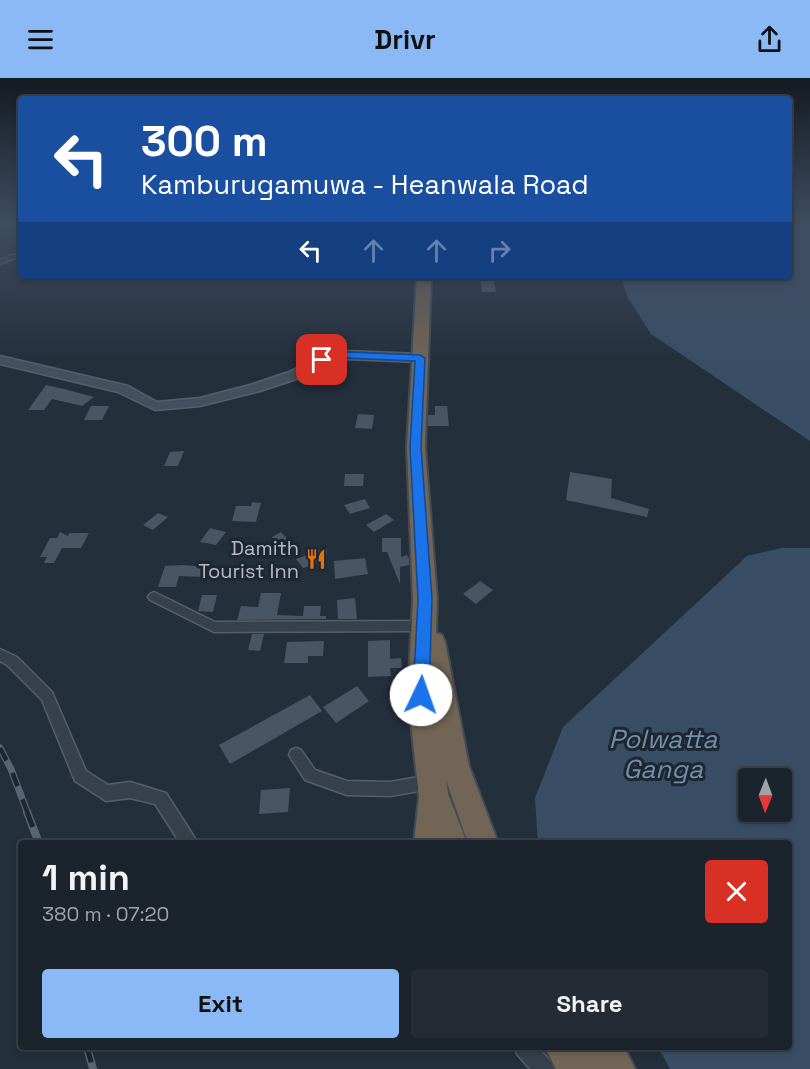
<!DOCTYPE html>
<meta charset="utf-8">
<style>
:root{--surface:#1b232d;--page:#242b35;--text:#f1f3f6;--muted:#a0a4aa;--line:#394049;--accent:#8ab9f5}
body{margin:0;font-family:"Space Grotesk",sans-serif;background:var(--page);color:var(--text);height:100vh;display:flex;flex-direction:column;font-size:22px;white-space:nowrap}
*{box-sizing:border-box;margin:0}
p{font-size:20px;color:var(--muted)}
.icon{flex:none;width:33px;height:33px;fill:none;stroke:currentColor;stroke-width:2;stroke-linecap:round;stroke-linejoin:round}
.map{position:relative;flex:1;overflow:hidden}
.details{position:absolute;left:18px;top:762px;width:774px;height:210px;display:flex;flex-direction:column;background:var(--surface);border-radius:6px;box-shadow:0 3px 9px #0003,0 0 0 2px var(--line)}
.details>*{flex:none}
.guide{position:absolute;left:18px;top:18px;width:774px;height:183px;border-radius:6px;box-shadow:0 3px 9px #0003,0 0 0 2px var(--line);background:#1a4fa0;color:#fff;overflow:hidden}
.needle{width:39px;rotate:181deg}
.tools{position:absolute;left:738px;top:690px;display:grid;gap:12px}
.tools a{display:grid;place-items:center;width:54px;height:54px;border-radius:6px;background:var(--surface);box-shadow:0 3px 9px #0003,0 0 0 2px var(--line);font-size:30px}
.pin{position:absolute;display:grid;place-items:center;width:51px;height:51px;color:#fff;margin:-26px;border-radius:12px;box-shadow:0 3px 9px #0006}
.me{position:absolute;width:66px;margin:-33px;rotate:3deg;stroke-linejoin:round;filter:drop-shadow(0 0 4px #0008)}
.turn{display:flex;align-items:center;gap:21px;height:126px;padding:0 24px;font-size:27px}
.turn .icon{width:78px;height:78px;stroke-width:2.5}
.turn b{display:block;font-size:42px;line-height:51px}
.lanes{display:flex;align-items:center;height:57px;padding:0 24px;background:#0003;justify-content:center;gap:30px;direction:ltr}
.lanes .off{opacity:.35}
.round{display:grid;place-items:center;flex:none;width:63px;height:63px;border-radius:6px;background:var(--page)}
.summary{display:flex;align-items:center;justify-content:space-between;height:102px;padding:0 24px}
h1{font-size:36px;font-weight:700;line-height:45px}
.action{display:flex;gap:12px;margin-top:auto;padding:12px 24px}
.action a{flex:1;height:69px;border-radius:6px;background:var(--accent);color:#111;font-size:24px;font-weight:700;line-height:69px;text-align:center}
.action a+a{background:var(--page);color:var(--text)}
header{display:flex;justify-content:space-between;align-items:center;height:78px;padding:0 24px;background:var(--accent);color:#111;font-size:27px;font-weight:700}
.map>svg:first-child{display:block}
</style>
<header><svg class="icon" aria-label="menu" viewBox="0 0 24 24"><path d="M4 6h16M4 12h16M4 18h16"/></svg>Drivr<svg class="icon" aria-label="share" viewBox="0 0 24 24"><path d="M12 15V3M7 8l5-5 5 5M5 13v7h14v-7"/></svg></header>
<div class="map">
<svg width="810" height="991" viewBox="0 0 810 991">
<rect width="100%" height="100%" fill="#242f3c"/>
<g fill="#394e65" fill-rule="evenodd">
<polygon points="789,146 810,146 810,363 651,256 628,220 620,198 789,198"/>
<path d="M782,470H810V991H670L658,969H789V765H538L535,720L563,649L747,478ZM782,700V734H748V700Z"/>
</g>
<g fill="#485562">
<polygon points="480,198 493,198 496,214 482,214"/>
<polygon points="46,307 64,311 94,319 82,328 52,321 44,332 28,332"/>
<polygon points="91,328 109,328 102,342 84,342"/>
<polygon points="435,328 447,328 449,348 428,348 428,337 435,337"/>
<polygon points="358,336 374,337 372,351 355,350"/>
<polygon points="184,373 178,388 164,388 170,374"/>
<polygon points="570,394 612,401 611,420 649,431 647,439 566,422"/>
<polygon points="345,396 364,396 363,408 344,408"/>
<polygon points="365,421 370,430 350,436 344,427"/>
<polygon points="252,424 261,425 256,444 232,443 236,428 251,428"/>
<polygon points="158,435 168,439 153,452 143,447"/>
<polygon points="386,436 394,442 374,454 366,447"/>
<polygon points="210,450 226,454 216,467 200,464"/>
<polygon points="60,454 68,458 67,460 69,455 89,455 81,470 62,470 54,485 44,485 47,479 40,479 50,460 57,460"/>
<polygon points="281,454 293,467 283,472 272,459"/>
<polygon points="382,460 401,460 401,479 407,477 409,481 409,487 400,489 400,506 387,474 382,474"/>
<polygon points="327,470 326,482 311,488 303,490 296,481"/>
<polygon points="365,480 368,496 335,501 334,483"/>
<polygon points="165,488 183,487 208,489 204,499 179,498 176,509 158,509"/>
<polygon points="480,503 493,512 476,526 463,516"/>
<polygon points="261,515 281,515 277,537 303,538 304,528 321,528 320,538 326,538 326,541 237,542 241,528 258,529"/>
<polygon points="202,517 217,517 213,534 198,533"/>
<polygon points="355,520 357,541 338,541 337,522"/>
<polygon points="252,556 264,556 260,573 248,572"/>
<polygon points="390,562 390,581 401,580 402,590 390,590 391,598 368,599 368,563"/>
<polygon points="324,563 323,578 308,578 308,585 284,585 287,564"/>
<polygon points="357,608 369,623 336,645 323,629"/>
<polygon points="310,617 322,633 230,686 219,667"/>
<polygon points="290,710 288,734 259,736 261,712"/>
</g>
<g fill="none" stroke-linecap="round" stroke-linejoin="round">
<g stroke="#555f6a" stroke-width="3">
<g id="street">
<polygon points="21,176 21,180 15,180 0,186 0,182 12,177"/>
<polygon points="154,514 215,544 424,543 429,544 430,548 429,552 424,553 214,554 150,522 148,519 150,516"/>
<polygon points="0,571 17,579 52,614 86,693 108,707 130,704 166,715 198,765 180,765 155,726 130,720 106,723 75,703 42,622 7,587 0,583"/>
<polygon points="296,670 301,672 315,692 347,703 390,704 431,697 436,699 439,704 436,709 431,711 390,718 347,717 305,702 289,677 291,672"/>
<polygon points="514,969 537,969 551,984 554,991 530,991 517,976"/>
</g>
</g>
<g stroke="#555f6a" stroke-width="3">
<polygon id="secondary" points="347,273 420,276 426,280 420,284 347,281 326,285 299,300 260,313 200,328 155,332 118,314 0,286 0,278 128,308 157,324 200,320 250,307 289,294 318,279"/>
</g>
<g stroke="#424c57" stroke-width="4">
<g id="highway">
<polygon points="417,198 431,198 425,369 437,521 436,555 442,557 445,564 469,688 498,765 468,765 446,702 448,716 467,765 414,765 419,719 408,617 413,521 407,369"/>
<polygon points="545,969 624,969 635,991 556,991"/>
</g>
</g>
<use href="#street" fill="#37414c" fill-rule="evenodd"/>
<use href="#secondary" fill="#45505f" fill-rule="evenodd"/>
<use href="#highway" fill="#726555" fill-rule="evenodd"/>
<g stroke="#596573" stroke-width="7">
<polyline id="rail-far1" points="0,670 11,691 28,736"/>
</g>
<g stroke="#596573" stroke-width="8">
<g id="rail">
<polyline points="27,734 39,765"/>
<polyline points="87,969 93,991"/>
</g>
</g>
<use href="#rail-far1" stroke="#1d2631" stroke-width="4.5" stroke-dasharray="14" stroke-linecap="butt"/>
<use href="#rail" stroke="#1d2631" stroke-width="5" stroke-dasharray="16" stroke-linecap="butt"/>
</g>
<linearGradient id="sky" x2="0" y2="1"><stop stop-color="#141a21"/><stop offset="0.51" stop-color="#3f4d61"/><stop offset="1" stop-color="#3f4d61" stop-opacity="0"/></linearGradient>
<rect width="810" height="284" fill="url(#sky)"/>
<polygon fill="#1a73e8" stroke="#114b97" stroke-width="1.5" points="347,274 420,277 425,280 421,369 432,521 429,617 427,622 421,624 415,622 413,617 418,521 410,369 415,283 347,280 322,285 317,282"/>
<defs>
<g id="restaurant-bare" transform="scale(1.62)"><path d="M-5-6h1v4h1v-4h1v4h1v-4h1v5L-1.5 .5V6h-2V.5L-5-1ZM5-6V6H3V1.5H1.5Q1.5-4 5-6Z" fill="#e8710a" stroke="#1d2631" stroke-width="2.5" paint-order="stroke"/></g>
</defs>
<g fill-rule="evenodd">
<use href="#restaurant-bare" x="316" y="481"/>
</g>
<g text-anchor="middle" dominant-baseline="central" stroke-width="6" stroke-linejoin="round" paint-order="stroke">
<g font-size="20" fill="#b3bcc7" stroke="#1d2631" text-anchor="end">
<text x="299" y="470">Damith<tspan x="299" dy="23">Tourist Inn</tspan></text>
</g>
<g font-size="26" font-style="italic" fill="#748eaa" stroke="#1d2631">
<text x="663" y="661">Polwatta<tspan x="663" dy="30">Ganga</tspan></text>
</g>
</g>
</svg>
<div class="tools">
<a><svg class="needle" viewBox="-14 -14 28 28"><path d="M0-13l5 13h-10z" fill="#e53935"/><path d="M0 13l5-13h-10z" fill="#a0a4aa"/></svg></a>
</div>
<div class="pin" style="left:322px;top:282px;background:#d93025"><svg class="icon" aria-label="arrive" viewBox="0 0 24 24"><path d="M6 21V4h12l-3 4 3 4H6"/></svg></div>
<svg class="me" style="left:421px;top:617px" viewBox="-20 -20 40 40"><circle r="19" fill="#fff"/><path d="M0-13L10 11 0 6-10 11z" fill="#1a73e8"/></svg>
<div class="guide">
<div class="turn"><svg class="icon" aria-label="left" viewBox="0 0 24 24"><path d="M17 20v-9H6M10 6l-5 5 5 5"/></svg><div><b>300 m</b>Kamburugamuwa - Heanwala Road</div></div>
<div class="lanes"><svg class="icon" aria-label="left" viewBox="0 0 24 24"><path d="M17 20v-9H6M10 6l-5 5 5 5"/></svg><svg class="icon off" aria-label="ahead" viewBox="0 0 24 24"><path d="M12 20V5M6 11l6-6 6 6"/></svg><svg class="icon off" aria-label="ahead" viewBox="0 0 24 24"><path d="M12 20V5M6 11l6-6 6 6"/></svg><svg class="icon off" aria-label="right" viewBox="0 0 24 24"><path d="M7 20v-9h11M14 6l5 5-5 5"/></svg></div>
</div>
<section class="details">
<div class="summary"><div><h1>1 min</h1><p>380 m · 07:20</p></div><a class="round" style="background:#d93025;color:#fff"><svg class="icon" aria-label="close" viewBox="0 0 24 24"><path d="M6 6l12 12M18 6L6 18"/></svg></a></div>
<div class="action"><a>Exit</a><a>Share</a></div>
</section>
</div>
